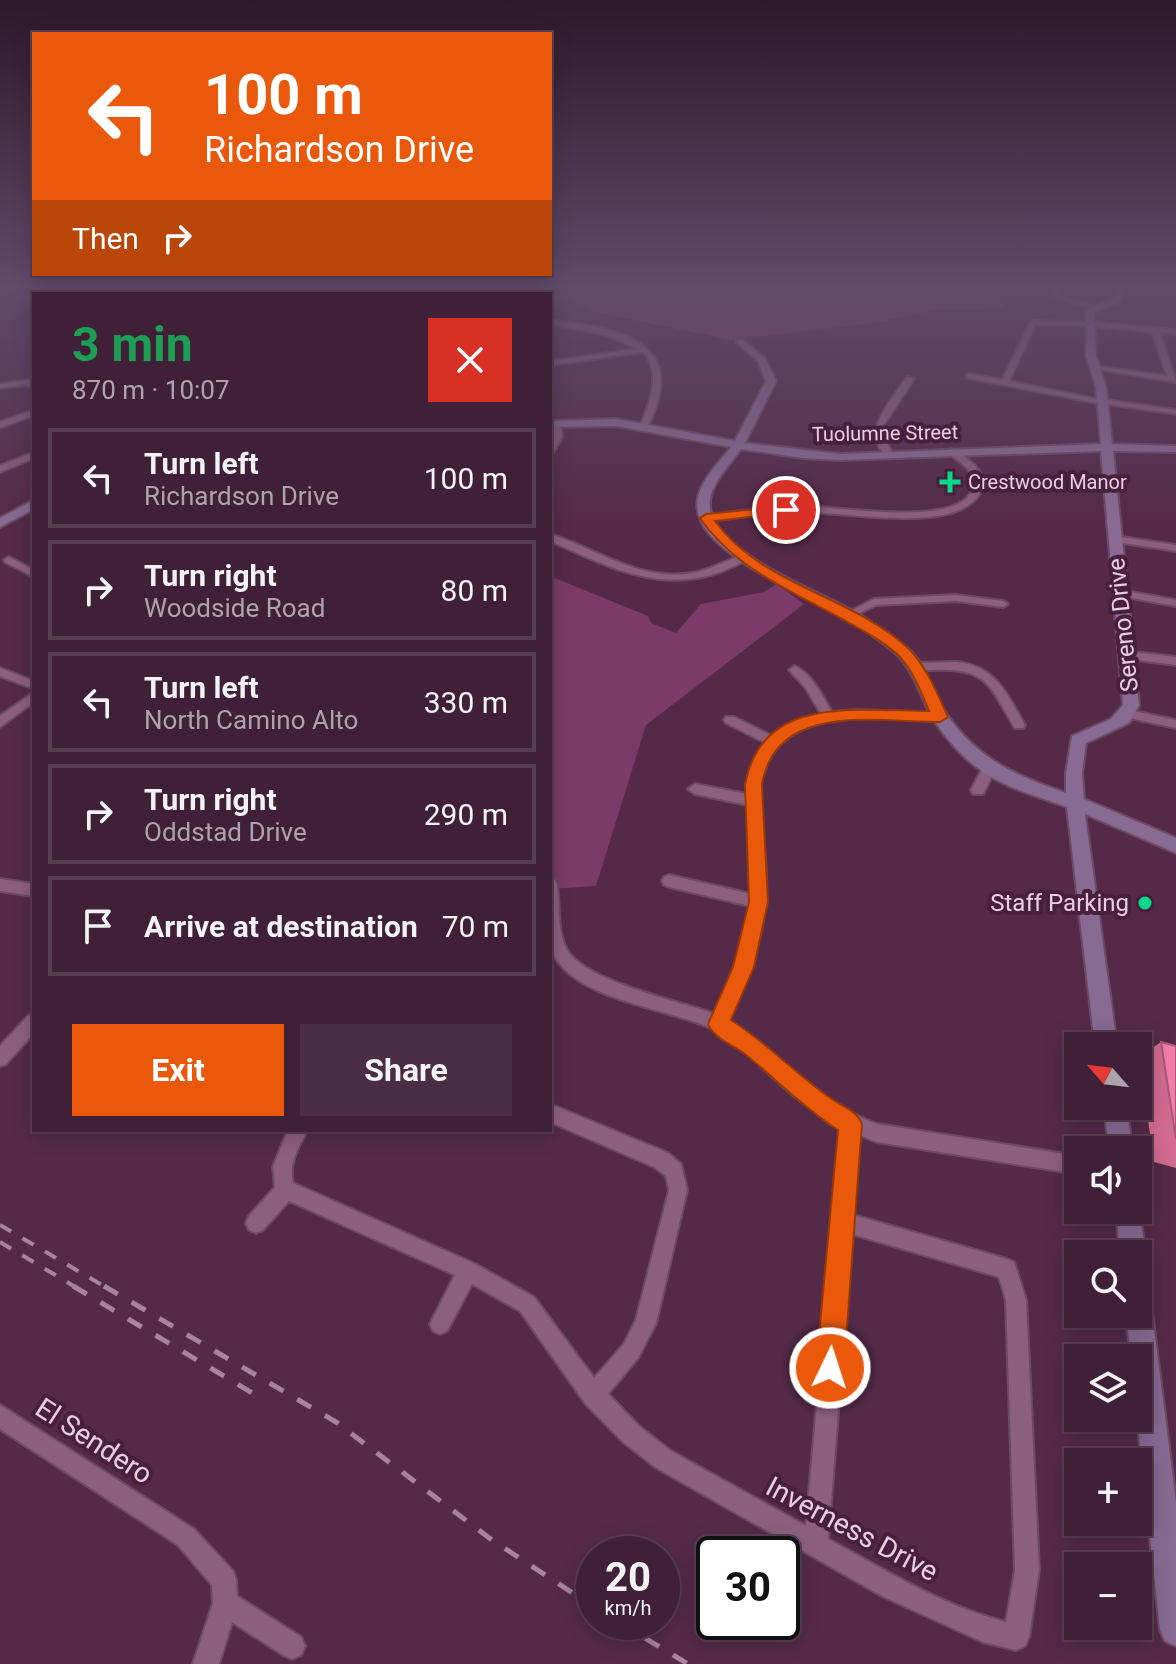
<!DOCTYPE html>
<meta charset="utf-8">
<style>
:root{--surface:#3f2036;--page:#4a2d42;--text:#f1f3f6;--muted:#ada3ad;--line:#583e51;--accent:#ea580c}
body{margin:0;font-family:Roboto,sans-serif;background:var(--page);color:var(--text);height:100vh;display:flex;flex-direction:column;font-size:30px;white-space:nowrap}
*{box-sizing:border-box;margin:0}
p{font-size:26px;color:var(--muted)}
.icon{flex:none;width:44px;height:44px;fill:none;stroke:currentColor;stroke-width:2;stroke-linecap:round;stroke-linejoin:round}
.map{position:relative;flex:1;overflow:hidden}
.panel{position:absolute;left:32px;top:292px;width:520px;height:840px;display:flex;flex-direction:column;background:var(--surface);border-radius:0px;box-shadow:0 4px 20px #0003,0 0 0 2px var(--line)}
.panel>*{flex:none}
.hud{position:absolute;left:32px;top:32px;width:520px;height:244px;border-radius:0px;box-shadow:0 4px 20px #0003,0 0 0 2px var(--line);background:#ea580c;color:#fff;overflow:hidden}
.needle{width:52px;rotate:298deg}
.controls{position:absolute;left:1064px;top:1032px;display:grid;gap:16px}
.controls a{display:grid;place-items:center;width:88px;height:88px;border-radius:0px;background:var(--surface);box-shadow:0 4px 20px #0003,0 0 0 2px var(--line);font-size:40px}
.speed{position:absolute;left:576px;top:1536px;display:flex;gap:16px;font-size:40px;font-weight:700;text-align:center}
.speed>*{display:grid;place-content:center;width:104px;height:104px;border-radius:50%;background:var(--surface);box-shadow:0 4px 20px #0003,0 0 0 2px var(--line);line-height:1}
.speed small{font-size:20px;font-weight:400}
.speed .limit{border:4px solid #111;border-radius:12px;background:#fff;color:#111}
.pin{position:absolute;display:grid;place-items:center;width:68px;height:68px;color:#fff;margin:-34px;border:4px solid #fff;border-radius:50%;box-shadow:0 2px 8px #0007}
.me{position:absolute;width:88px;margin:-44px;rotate:4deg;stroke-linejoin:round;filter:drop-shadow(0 0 6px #0008)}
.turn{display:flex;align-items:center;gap:28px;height:168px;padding:0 40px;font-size:36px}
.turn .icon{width:104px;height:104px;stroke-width:2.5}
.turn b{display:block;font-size:56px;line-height:68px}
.then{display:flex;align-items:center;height:76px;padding:0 40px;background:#0003;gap:16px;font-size:30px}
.round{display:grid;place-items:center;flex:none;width:84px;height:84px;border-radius:0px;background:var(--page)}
.overview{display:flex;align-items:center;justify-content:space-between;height:136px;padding:0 40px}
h1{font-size:48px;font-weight:700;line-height:60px;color:#1e9e55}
.action{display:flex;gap:16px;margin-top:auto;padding:16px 40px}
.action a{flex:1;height:92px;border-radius:0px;background:var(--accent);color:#fff;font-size:32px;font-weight:700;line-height:92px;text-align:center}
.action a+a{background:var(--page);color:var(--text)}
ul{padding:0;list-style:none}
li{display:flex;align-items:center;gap:24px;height:100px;margin:0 16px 12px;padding:0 24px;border:4px solid var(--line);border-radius:0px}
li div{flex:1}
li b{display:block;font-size:30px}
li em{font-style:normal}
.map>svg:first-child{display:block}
</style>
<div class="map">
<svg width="1176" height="1664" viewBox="0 0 1176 1664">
<rect width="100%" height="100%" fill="#542a48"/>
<g fill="#7b3a69">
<polygon points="549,288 980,288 999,294 1005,308 936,310 874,323 731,340 592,311"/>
<polygon points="550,576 648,616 651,623 676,633 701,604 764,592 777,584 804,604 646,725 596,886 550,889"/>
</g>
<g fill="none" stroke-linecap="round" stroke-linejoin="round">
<g stroke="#6d4a63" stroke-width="4">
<g id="street">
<polygon points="1055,288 1061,288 1061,296 1097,307 1094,309 1056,298"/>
<path d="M550,320C617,328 691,339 648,426L641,424C650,402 662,372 643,352L550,365V361L638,349L606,335L550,324Z"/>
<polygon points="1033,321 1091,322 1176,330 1176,334 1160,333 1176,382 1091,368 1095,366 1167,376 1152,332 1091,326 1035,325 1009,381 1092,398 1176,410 1176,414 1092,402 967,378 967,374 970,374 1002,380 1030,323"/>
<path d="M907,377L914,379L883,426L884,436L893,455L889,458C858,434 891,401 907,377Z"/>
<polygon points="28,380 34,383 34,389 26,385 0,388 0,384"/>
<polygon points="34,410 34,415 0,428 0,422"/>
<polygon points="553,421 560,423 562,437 553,453 550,454 550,443 554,437"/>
<path d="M951,449C963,454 977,464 982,477C984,485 983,489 979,495C953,534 846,512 803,512C771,511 738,518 706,521L701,518L706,515C738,512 771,506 804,506C839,507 949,526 970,494C975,487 975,479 970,472C964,463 954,458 947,452Z"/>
<polygon points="34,452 34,458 0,472 0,466"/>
<path d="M550,534C597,549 640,582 692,573C711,570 727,560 745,554L750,557C739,565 724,571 711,575C651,591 604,564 550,541Z"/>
<polygon points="1114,536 1176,545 1176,551 1110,541 1110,537"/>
<polygon points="9,557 34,570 34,577 5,562 4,560"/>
<polygon points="1119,590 1176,600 1176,606 1115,595 1114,593"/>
<polygon points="956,595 1003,601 1008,604 1003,607 956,601 876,605 852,617 844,617 843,615 874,599"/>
<polygon points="1126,651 1176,657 1176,665 1122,658 1122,652"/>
<path d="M957,662C997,667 1006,693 1025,725L1023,728H1015C989,685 988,668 933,670C924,670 916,672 909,667L915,663Z"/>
<path d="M795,666C813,675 822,696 832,712L855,710L940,713L946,717L940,721C886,720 786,703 765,770C763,775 760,781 760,787C758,822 768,857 766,892C765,937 746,979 729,1021C753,1034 771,1054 792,1072C817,1094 845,1112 877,1124L1078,1156V1174L877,1142L859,1135L853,1215L1007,1259L1014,1262L1026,1300L1039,1570L1029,1637L1025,1646L1016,1650L983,1642L882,1596L655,1467L623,1442L585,1403L520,1311L472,1284L447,1331L440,1334L433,1331L430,1324L455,1275L289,1201L263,1230L256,1233L249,1230L246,1223L249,1216L275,1187L273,1167L288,1130H307C299,1148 288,1162 293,1183L475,1264L534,1297L594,1378L624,1344L636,1320L669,1190L666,1176L654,1167L550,1122V1104L668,1153L681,1164L687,1190L656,1323L638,1358L608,1394L639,1426L671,1451L806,1526L842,1127C818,1115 796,1099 777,1081C757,1063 739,1042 715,1030C670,1008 590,1003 558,962C544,945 550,900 550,878L555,880L557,884C560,904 557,927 565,946C579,981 680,1001 715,1014L740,951L750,906L669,887L664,885L662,881L664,877L669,875L751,894L748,805L695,794L688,789L695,784L747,794C746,776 754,757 766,743L726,723L724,720L726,717H734L772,736L796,721L821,714L805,687L789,670ZM852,1234L999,1277L1006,1300L1015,1570L1006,1622C944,1607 883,1569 828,1539Z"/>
<polygon points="0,668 34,681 34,689 0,676"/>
<polygon points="34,692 34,702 0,727 0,716"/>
<polygon points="1129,710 1176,720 1176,728 1125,717 1123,714 1125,711"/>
<polygon points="989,763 996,768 983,794 973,794 971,790 984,765"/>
<polygon points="0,879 34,884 34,896 0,891"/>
<polygon points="34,1013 34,1033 6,1064 0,1066 0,1046 28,1016"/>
<polygon points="0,1405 194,1529 233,1571 236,1580 237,1596 301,1637 305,1646 301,1655 292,1659 283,1655 232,1622 219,1664 193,1664 213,1603 212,1585 178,1545 0,1429"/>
</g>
</g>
<g stroke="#6d4a63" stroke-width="4">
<g id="secondary">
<path d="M1119,288H1127L1119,302L1094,312L1096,356L1106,387L1112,444L1176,446V452L1113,451L1139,705L1129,723L1086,743L1082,773L1084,799L1176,838V853L1085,814L1117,1046H1095L1067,807C1037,796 1004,788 978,768C962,757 942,734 933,718C921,699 916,676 901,659C889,645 867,632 852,622C813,599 720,562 701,521C687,492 715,468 731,447L616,426L550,427V421L616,419L735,441L766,381L758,361L736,342L741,339L765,358L776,381L745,443L840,454L1101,444L1096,387L1086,356V311L1113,298ZM741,449L803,458L840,460L1101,451L1123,705L1111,719L1072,736L1066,773V793C1016,776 979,760 947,715C932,694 928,665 907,648C893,637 877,626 862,616C820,591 741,565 715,522C698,495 726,470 741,449Z"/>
<polygon points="34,500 34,509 0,527 0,518"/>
<polygon points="1104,1106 1126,1106 1133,1150 1109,1150"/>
<polygon points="1138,1204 1146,1254 1142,1263 1138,1265 1138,1254 1120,1254 1116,1210 1138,1210"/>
<polygon points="1138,1292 1147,1296 1151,1305 1176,1502 1176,1646 1165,1641 1160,1630 1137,1418 1138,1358 1131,1358 1126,1314 1138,1314"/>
</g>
</g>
<use href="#street" fill="#8d5f7e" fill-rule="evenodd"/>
<use href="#secondary" fill="#886a93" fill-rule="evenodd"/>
<g stroke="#a6849b" stroke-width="4" stroke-dasharray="13 13" stroke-linecap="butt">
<polyline points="0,1225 107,1288"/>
<polyline points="0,1242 77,1288"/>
</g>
<g stroke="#a6849b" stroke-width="5" stroke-dasharray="16 16" stroke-linecap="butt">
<polyline points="73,1286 259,1397"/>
<polyline points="104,1286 336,1422 492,1540 594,1607"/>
<polyline points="618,1622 688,1664"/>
</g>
</g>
<polygon fill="#d26b90" points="1161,1042 1176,1046 1176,1168 1154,1162 1139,1057"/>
<polygon fill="#f47ca8" stroke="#ab5776" stroke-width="2" points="1161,1042 1176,1046 1176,1139"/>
<linearGradient id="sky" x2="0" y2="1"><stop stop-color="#2e1728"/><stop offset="0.55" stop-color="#614a6a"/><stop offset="1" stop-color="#614a6a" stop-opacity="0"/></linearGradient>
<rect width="1176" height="521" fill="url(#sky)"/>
<path fill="#ea580c" stroke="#983908" stroke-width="2" d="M786,506L791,507V512L715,521C761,585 852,596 908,648C927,667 937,693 948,717L940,722C877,722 775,701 762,785L768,902L754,967L731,1020C767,1043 795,1073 829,1097C841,1106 857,1110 862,1124L844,1368L840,1377L830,1382L820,1377L816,1368L838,1130C804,1108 777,1080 746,1055C734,1045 714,1039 708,1024L733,967L749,902L745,785C761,693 859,711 929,711C921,692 914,673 900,657C884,641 863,631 844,620C793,592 734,568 700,518L706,514Z"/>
<g fill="#07d98b" stroke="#48203e" stroke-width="3">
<path d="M946 470h8v8h8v8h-8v8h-8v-8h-8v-8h8z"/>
<circle cx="1145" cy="903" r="8"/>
</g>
<g text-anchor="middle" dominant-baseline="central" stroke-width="8" stroke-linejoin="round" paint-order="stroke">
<g font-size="20" fill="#e9cedf" stroke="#48203e">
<text transform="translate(885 433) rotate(-1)">Tuolumne Street</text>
</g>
<g font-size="20" fill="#e9cedf" stroke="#48203e" text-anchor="start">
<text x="968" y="482">Crestwood Manor</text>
</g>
<g font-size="24" fill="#e9cedf" stroke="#48203e">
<text transform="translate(1123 625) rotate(-96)">Sereno Drive</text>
</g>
<g font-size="24" fill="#e9cedf" stroke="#48203e" text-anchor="end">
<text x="1129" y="903">Staff Parking</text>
</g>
<g font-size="28" fill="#e9cedf" stroke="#48203e">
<text transform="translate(94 1441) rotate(33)">El Sendero</text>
<text transform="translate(852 1529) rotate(28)">Inverness Drive</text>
</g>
</g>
</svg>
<div class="controls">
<a><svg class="needle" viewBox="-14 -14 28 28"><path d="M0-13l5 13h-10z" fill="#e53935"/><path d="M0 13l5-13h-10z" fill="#ada3ad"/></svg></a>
<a><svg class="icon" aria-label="sound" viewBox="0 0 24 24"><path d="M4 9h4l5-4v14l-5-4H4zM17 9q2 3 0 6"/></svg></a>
<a><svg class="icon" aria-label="search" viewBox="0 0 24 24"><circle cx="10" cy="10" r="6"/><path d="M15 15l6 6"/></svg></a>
<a><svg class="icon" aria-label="layers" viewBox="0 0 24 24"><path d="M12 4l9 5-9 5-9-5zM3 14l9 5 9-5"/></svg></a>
<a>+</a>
<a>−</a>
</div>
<div class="speed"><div>20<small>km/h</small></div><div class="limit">30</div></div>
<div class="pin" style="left:786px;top:510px;background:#d93025"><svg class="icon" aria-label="arrive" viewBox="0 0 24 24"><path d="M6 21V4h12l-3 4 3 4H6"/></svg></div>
<svg class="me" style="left:830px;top:1368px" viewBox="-20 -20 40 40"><circle r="17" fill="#ea580c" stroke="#fff" stroke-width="3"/><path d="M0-11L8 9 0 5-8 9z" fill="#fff"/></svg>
<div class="hud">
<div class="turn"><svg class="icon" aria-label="left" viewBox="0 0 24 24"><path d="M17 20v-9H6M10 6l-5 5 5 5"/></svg><div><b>100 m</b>Richardson Drive</div></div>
<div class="then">Then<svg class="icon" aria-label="right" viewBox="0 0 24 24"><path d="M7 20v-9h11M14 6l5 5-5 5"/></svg></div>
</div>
<section class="panel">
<div class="overview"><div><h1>3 min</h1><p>870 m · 10:07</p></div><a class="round" style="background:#d93025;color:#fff"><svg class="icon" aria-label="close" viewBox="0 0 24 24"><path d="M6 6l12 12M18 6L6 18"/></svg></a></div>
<ul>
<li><svg class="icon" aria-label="left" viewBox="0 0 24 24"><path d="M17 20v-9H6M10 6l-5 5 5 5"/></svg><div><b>Turn left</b><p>Richardson Drive</p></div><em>100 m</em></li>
<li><svg class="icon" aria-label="right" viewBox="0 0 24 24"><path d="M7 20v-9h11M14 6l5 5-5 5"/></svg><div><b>Turn right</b><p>Woodside Road</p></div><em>80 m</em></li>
<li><svg class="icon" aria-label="left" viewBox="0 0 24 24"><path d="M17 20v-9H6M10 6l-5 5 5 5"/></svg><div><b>Turn left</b><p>North Camino Alto</p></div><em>330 m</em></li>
<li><svg class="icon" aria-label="right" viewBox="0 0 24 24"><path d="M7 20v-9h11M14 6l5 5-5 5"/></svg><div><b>Turn right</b><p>Oddstad Drive</p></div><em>290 m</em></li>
<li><svg class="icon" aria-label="arrive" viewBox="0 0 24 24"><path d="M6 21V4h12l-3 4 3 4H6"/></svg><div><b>Arrive at destination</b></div><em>70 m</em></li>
</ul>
<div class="action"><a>Exit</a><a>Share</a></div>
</section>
</div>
